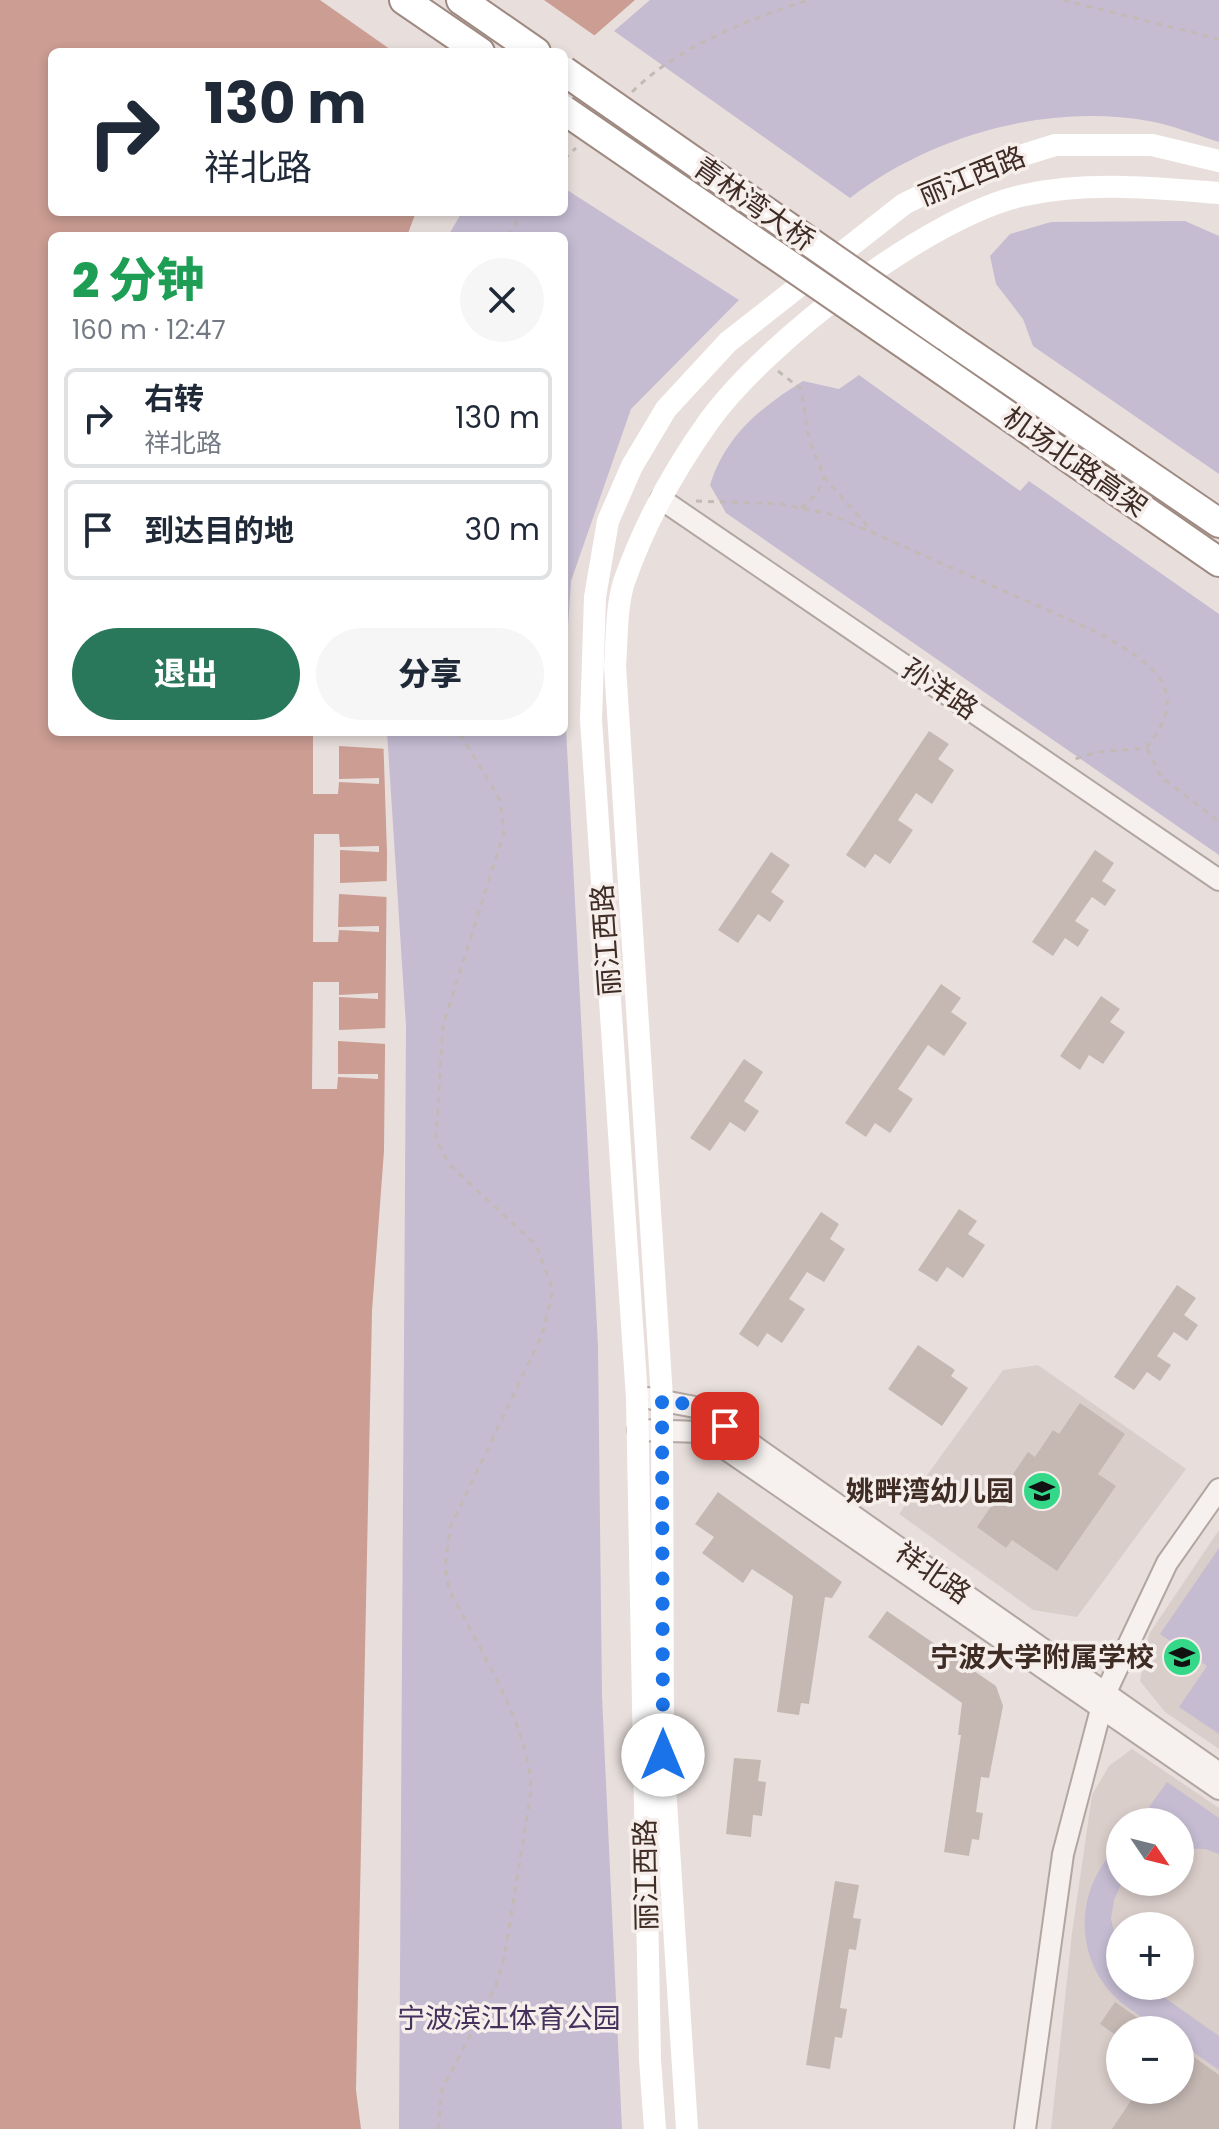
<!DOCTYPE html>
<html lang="zh">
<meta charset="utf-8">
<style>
:root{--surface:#fff;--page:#f6f6f7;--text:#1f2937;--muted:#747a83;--line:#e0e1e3;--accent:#29785b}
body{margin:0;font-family:Poppins,"Noto Sans SC",sans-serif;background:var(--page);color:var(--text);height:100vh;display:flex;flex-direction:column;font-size:30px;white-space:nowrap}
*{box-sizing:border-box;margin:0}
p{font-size:26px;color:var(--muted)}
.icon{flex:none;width:44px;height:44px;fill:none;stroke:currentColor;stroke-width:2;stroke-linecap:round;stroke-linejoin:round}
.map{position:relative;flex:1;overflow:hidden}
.details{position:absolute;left:48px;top:232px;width:520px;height:504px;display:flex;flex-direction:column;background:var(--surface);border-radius:12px;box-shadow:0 4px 12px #0003}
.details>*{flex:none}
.hud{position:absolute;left:48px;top:48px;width:520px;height:168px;border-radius:12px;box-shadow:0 4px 12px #0003;background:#fff;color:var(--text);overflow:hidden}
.needle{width:52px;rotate:125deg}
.tools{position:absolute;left:1106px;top:1808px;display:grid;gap:16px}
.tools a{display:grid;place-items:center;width:88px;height:88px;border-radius:50%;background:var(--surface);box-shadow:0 4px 12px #0003;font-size:40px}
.pin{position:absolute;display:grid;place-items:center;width:68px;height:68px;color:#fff;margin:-34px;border-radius:16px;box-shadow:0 4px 12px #0006}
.me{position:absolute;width:88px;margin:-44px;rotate:0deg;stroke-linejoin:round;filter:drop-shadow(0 0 6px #0008)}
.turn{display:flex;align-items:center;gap:28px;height:168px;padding:0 24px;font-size:36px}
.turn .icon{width:104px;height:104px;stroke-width:2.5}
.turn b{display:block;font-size:56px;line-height:68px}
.round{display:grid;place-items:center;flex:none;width:84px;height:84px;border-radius:42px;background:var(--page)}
.summary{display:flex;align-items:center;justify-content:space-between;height:136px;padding:0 24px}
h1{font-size:48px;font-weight:800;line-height:60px;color:#1e9e55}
.button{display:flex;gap:16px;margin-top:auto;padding:16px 24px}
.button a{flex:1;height:92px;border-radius:48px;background:var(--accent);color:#fff;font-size:32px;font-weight:800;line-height:92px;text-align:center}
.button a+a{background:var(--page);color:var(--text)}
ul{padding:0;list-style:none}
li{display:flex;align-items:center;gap:24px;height:100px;margin:0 16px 12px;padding:0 8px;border:4px solid var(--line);border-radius:12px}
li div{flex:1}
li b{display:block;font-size:30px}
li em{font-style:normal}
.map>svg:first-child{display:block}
</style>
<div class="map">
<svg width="1219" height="2129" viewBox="0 0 1219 2129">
<rect width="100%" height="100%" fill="#e8dfdc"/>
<g fill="#daceca" fill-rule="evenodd">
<polygon points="1038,1365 1186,1469 1077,1617 1033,1610 899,1514 1003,1370"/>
<polygon points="1219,1530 1219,1749 1165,1712 1140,1681 1149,1634"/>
<path d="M1132,1749L1219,1808V2129H1051L1072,1933L1092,1795L1109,1766ZM1120,1822H1180V1882H1120ZM1120,1926H1180V1986H1120ZM1120,2030H1180V2090H1120Z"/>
</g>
<g fill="#c5bcd2">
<path d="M650,0H1219V142C1196,135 1172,125 1149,121C1047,103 932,135 850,198L614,31Z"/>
<polygon points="564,188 739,300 631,409 571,581 564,689 598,1346 602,1696 622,2129 399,2129 406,1026 387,732 564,732 564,236 448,236 462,212 564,212"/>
<polygon points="1185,221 1219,236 1219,474 1033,346 1023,319 996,284 990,256 1010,234 1051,222"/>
<path d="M859,375L1020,491L1029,481L1219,614V855L726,513L710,485C726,435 760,408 803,381L839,389Z"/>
<polygon points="1219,1548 1219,1734 1179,1707 1207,1666 1160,1634"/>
<polygon points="1167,1782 1219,1818 1219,1854 1205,1849 1180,1848 1180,1822 1160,1822 1165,1820 1149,1807"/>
<path d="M1120,1844L1122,1882L1114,1900L1111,1919L1120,1957V1986H1148L1219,2036V2070L1180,2043V2030C1158,2030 1148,2021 1130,2009C1073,1970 1070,1891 1120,1844Z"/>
</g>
<polygon fill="#cb9d93" points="0,0 635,0 564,62 564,52 52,52 52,212 416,212 407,236 52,236 52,732 383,732 387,853 384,1151 372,1311 356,2090 361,2129 0,2129"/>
<g fill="#e8dfdc">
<polygon points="320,0 544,0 598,38 564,66 564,52 394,52"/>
<polygon points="313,732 339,732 340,735 387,733 387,749 339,746 339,779 379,778 379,784 339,782 338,794 313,794"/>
<polygon points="314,834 339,834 340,847 379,846 379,852 340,850 340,883 388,881 387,897 339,894 338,927 379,926 379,932 339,930 338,942 313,942"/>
<polygon points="313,982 339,982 339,995 378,993 378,999 339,997 339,1030 387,1028 387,1044 338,1041 338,1074 378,1074 378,1079 338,1077 337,1089 312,1089"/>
</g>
<g fill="#c5b8b3">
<polygon points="929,731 949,744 938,759 954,770 932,804 916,793 898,820 913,830 890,864 875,854 865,868 846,855"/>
<polygon points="1095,850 1114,863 1102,881 1116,890 1105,906 1092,897 1075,921 1089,930 1078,947 1065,938 1053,956 1032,942"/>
<polygon points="771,852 790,865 771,892 784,901 770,922 758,914 738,943 718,930"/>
<polygon points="941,984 961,998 951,1012 967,1023 944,1056 928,1045 898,1089 913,1099 890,1133 875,1123 866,1137 845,1123"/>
<polygon points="1101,996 1120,1009 1110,1022 1125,1032 1103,1064 1089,1055 1080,1070 1060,1056"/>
<polygon points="744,1059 763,1072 744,1101 759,1111 745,1132 730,1122 710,1151 690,1138"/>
<polygon points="959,1209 977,1221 968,1234 985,1245 963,1278 947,1267 937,1282 918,1270"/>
<polygon points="821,1212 839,1224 830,1239 845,1249 824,1282 807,1272 789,1299 805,1309 782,1343 767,1333 758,1347 739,1334"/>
<polygon points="1177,1285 1196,1298 1184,1315 1198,1325 1187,1341 1174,1332 1157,1356 1171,1365 1160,1381 1147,1372 1134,1390 1114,1377"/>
<polygon points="918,1345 955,1370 951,1376 968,1388 942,1426 888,1389"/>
<polygon points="1080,1403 1125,1434 1098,1474 1116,1486 1057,1571 1012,1540 1006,1548 977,1527 1028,1452 1035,1457 1053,1430 1059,1434"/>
<polygon points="718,1492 842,1582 832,1598 825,1597 809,1704 801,1703 799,1715 777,1712 793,1596 752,1569 743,1583 702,1553 714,1537 695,1524"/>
<polygon points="887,1611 996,1686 1003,1706 989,1778 981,1777 976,1812 983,1813 979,1840 972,1839 969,1856 944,1852 961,1735 958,1735 962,1703 868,1637"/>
<polygon points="734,1758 761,1760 758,1781 766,1782 762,1816 753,1815 751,1837 726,1834"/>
<polygon points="835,1881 859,1885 853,1918 861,1919 856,1950 849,1949 840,2008 847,2009 842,2038 835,2037 830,2069 806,2065"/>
<polygon points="1115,2002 1155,2030 1120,2030 1120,2038 1100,2024"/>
<polygon points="1180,2047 1219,2075 1219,2129 1112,2129 1138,2090 1180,2090"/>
</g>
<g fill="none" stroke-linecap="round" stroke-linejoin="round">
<g stroke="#b2a6a1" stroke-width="24">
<g id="tertiary">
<polyline points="661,499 1219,880"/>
<polyline points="648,1398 700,1408 1219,1773"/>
<polyline points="638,1430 701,1432 1219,1789"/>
<polyline points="1025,2129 1063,1854 1105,1694 1167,1563 1219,1489"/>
</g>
</g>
<g stroke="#9f8a82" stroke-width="32">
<g id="trunk">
<polyline points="404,0 480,52"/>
<polyline points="461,0 536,52"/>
<polyline points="945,336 1219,523"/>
<polyline points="932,363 1219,562"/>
</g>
</g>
<g stroke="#c3bab6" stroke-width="3" stroke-dasharray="6 6" stroke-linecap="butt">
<polyline points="1063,0 1219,39"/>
<path d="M632,92C680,45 746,21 808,0"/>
<polyline points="564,159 576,148"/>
<polyline points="508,236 523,212"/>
<polyline points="778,371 801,389 809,439 824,477 872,531"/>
<path d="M696,501L781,504L830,514L1099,633C1151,663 1195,689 1146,748L1097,752L1075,759"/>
<polyline points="801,508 817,494 824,477"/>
<polyline points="1147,749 1161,777 1219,821"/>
<path d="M438,2129L442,2089L495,1988L504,1959L531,1792C531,1727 478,1648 449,1589L445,1568L450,1528L542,1335L553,1290L536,1245L450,1165L436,1140L443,1025L504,833L500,800L459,732"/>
</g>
<use href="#tertiary" stroke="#f6f1ef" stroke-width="20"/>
<g stroke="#fff" stroke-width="22">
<polyline points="655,2129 650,2059 637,1398 591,720 595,597 608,521 632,466 666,409 728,342 904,204 969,172 1055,145 1152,145 1219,161"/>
<path d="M687,2129L663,1755L662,1398L615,666C617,640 616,607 624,582C644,525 674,470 709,421C765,343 931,214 1025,195C1089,181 1155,188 1219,193"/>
</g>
<use href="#trunk" stroke="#fff" stroke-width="28"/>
<g stroke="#9f8a82" stroke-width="32" stroke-linecap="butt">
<g id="trunk-bridge">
<polyline points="564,71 945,336"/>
<polyline points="564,110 932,363"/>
</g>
</g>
<use href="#trunk-bridge" stroke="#fff" stroke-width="28"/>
</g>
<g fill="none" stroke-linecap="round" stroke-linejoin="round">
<polyline stroke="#1a73e8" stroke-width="14" stroke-dasharray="0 25.2" points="663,1755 662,1398 700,1408 725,1426"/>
</g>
<defs>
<g id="school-disc" transform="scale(2)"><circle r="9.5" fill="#35d888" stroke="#f5eeeb"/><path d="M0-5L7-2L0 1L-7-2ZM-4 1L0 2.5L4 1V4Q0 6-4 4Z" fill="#111"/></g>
</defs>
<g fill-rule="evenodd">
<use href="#school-disc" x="1042" y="1491"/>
<use href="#school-disc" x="1182" y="1657"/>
</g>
<g text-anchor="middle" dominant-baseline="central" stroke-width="7" stroke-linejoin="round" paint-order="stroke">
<g font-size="28" fill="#3f2c25" stroke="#f5eeeb">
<text transform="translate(972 176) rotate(-22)">丽江西路</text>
<text transform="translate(754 204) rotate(35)">青林湾大桥</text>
<text transform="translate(1075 462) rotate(35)">机场北路高架</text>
<text transform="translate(940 689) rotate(34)">孙洋路</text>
<text transform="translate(606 940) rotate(-94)">丽江西路</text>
<text transform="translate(933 1573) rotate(35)">祥北路</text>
<text transform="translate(646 1875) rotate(-91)">丽江西路</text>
</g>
<g font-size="28" font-weight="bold" fill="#3f2c25" stroke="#f5eeeb" text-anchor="end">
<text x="1014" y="1491">姚畔湾幼儿园</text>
<text x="1154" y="1657">宁波大学附属学校</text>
</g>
<g font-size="28" fill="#45315c" stroke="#f5eeeb">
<text x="509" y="2018">宁波滨江体育公园</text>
</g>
</g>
</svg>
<div class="tools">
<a><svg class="needle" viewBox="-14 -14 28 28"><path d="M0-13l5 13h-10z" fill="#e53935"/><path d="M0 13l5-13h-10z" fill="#747a83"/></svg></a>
<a>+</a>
<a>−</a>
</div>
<div class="pin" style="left:725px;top:1426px;background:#d93025"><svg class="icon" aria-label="arrive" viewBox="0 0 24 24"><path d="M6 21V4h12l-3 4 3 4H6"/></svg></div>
<svg class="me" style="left:663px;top:1755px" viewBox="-20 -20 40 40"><circle r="19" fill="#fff"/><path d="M0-13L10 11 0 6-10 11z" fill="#1a73e8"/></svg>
<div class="hud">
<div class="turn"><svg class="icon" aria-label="right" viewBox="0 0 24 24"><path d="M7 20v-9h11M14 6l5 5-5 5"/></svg><div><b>130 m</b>祥北路</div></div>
</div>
<section class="details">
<div class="summary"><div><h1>2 分钟</h1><p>160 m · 12:47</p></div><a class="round"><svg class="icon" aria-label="close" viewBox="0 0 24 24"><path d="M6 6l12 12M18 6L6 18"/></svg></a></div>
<ul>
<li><svg class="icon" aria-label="right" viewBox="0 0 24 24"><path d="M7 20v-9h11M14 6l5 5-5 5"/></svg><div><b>右转</b><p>祥北路</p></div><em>130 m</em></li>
<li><svg class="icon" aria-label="arrive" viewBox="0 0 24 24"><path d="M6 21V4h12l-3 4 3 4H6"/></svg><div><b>到达目的地</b></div><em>30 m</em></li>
</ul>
<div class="button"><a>退出</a><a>分享</a></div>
</section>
</div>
